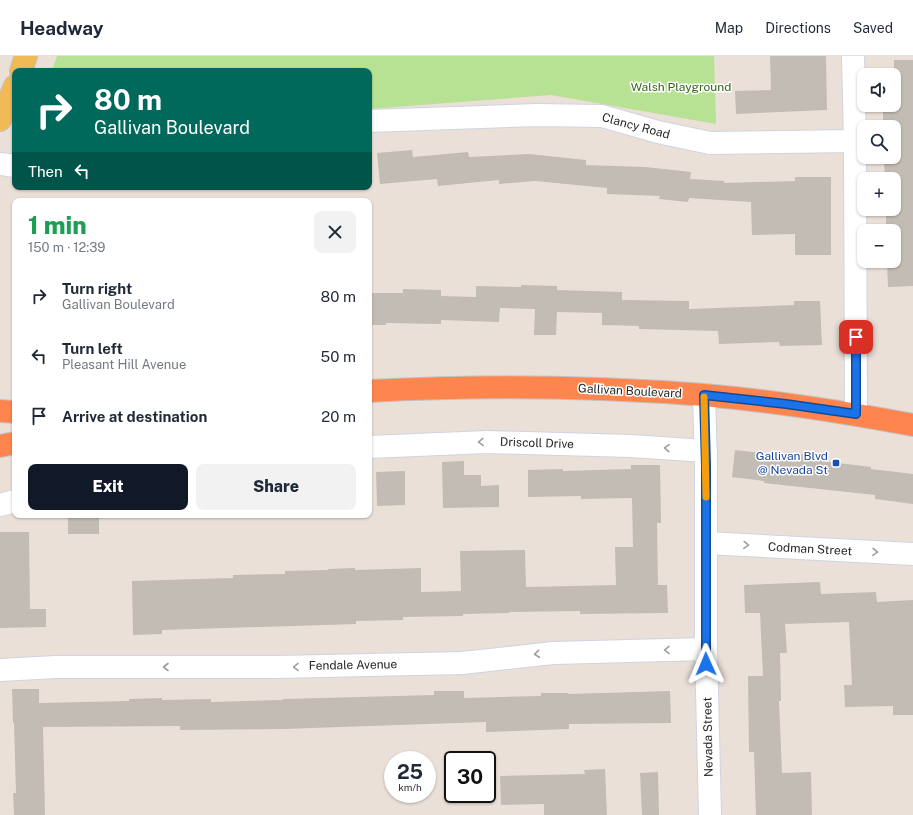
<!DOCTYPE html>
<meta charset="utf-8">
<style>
:root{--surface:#fff;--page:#f2f2f3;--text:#1f2937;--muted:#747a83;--line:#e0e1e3;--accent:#111827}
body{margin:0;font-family:"Public Sans",sans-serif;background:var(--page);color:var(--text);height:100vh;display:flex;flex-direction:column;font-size:15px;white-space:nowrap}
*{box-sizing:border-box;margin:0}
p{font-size:13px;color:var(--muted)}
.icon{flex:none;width:22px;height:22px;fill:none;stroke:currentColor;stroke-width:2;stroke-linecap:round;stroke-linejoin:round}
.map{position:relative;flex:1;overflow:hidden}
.drawer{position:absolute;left:12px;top:142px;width:360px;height:320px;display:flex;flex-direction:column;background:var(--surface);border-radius:8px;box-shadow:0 1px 3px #0004}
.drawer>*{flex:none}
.guide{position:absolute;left:12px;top:12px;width:360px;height:122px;border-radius:8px;box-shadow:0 1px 3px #0004;background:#00695c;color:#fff;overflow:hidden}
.tools{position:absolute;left:857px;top:12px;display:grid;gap:8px}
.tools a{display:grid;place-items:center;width:44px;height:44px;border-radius:8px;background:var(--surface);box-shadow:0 1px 3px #0004;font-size:20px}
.speed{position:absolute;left:384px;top:695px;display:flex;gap:8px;font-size:20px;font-weight:700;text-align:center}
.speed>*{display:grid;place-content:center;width:52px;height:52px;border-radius:50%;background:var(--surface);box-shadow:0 1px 3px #0004;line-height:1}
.speed small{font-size:10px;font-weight:400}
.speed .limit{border:2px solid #111;border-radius:6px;background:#fff;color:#111}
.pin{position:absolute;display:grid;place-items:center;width:34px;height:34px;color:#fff;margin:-17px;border-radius:8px;box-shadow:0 2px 6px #0006}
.me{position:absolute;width:44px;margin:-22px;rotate:359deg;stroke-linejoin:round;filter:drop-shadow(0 0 3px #0008)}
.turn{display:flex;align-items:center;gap:14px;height:84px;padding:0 16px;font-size:18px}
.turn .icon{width:52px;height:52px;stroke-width:2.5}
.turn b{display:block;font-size:28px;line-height:34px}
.then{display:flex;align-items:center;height:38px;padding:0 16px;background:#0003;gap:8px;font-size:15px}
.round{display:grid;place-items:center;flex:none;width:42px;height:42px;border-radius:8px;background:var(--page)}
.overview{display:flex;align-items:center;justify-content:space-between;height:68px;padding:0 16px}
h1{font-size:24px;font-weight:800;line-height:30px;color:#1e9e55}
.primary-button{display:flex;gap:8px;margin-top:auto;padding:8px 16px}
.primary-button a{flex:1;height:46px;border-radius:8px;background:var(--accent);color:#fff;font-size:16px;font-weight:800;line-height:46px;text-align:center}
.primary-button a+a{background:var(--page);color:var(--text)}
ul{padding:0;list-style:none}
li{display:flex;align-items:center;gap:12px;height:60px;padding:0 16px}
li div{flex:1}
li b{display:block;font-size:15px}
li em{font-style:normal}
header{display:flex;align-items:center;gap:24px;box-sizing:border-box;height:56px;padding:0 20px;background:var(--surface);border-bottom:1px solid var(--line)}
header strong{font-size:19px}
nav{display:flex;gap:22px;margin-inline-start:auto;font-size:14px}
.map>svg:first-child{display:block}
</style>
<header>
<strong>Headway</strong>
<nav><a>Map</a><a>Directions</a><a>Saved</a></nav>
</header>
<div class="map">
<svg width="913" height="759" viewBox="0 0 913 759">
<rect width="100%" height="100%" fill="#ebe0d8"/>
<polygon fill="#b8e293" points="57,0 714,0 716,68 551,39 369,53 369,15 52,15"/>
<g fill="#c2bcb4">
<polygon points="770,0 826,0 827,54 736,58 735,35 771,34"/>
<polygon points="894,4 913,4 913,230 888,231 887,205 894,205 894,175 886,175 886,153 894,153 894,123 885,123 884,105 894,104 894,71 883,71 883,54 894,53"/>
<polygon points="412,94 413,101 468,96 469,101 529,98 586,104 586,109 645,111 691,116 690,123 724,125 724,127 795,125 795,121 831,121 831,199 795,199 795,178 752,179 751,146 689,142 688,146 659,143 660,140 607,138 607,132 535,125 499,128 499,124 438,130 437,123 380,128 377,97"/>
<polygon points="521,229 557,230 557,234 622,236 622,244 689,245 689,253 794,249 794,245 820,245 822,289 780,290 779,286 719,288 718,275 639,273 639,270 602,269 602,257 557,256 556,279 534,279 535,253 500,252 499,266 441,264 441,268 386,267 386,269 369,269 369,237 403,237 403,233 441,234 441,240 476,241 476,230 521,231"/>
<polygon points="735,394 785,400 785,396 814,400 813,404 871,411 871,413 913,418 913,448 875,443 875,439 764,427 764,425 732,421"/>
<polygon points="464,405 464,419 481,419 481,430 499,429 499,451 443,452 442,406"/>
<polygon points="631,409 660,409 661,467 657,467 658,529 667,529 668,557 580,558 580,555 509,556 509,557 463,558 463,560 403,561 403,564 356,565 356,568 162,574 162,578 133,579 132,525 233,522 233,519 285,518 285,515 328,514 328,513 355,512 355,514 421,512 421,536 461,535 460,495 525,494 526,531 616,529 615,491 633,491 632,442 581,443 581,440 528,441 528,414 563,413 563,415 631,413"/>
<polygon points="405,415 405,449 377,450 376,416"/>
<rect x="68" y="459" width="31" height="19"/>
<polygon points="0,476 29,476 30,553 46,553 46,571 0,572"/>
<polygon points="820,526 821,538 876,536 877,546 913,544 913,659 893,659 893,650 845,651 844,629 852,629 849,566 785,568 787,597 780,597 781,645 779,645 782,717 811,716 812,759 756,759 754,696 749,696 748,620 763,620 760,557 745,557 744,529"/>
<polygon points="12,633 39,633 39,647 129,645 129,643 162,642 162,644 211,643 211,646 283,644 283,643 434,639 434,635 464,635 464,642 541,640 541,637 568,637 568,638 670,635 671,667 569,668 569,673 486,676 486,666 283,673 180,674 180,670 43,671 45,759 14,759 13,737 16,737 14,667 13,667"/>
<polygon points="605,713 607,759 544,759 544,748 501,749 500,720 585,718 584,714"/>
<polygon points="658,716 659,759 642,759 640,717"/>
</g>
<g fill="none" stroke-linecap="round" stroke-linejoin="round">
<g stroke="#ced4e1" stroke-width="24">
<g id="minor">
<polyline points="853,0 855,85 856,358"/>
<polyline points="369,65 536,59 602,60 658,76 710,87 855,85"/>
<polyline points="0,108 15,110"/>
<polyline points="704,339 706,410 706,593 710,759"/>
<polyline points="369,391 487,386 631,390 706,395"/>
<polyline points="0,449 15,445"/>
<polyline points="707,487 913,498"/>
<polyline points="0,614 56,611 277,611 462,607 553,597 706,593"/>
</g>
</g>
<g stroke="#c3c3c3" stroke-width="24">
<g id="major">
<polyline points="21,15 26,0"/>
<polyline points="0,64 15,30"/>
</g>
</g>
<g stroke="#c3c3c3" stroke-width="24">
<g id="highway">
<path d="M369,335C481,329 592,330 704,339C774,345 844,356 913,369"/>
<polyline points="0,355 15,356"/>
<polyline points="0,390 15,387"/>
</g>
</g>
<use href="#minor" stroke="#fff" stroke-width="22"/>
<use href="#major" stroke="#f2ba56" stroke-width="22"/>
<use href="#highway" stroke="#ff854f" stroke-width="22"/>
</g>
<defs><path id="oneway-chevron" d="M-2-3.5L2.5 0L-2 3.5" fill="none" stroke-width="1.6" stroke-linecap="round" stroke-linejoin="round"/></defs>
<g stroke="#9e9e9e">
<use href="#oneway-chevron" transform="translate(481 386) rotate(178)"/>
<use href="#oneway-chevron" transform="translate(667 392) rotate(-176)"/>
<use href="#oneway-chevron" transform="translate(746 489) rotate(3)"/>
<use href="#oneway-chevron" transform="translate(875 496) rotate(3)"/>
<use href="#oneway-chevron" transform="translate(667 594) rotate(179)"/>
<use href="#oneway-chevron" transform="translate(537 598) rotate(174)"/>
<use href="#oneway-chevron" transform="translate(166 611) rotate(-180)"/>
<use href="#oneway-chevron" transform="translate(296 611) rotate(179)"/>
</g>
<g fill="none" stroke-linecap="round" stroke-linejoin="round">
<g stroke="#114b97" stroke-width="10">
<polyline id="route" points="706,608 706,410 704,339 786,348 856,358 856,281"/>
</g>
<use href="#route" stroke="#1a73e8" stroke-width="7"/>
<polyline stroke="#f59e0b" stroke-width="7" points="704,341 706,441"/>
</g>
<rect fill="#1a4fb4" stroke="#fff" stroke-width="1.5" x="832" y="403" width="8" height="8" rx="2"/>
<g text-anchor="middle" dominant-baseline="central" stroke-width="3" stroke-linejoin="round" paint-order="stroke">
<g font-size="12" fill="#316418" stroke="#fff">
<text x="681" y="31">Walsh Playground</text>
</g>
<g font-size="12" fill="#272727" stroke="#fff">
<text transform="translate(636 70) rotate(15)">Clancy Road</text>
<text transform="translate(630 335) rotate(3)">Gallivan Boulevard</text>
<text transform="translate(537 387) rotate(2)">Driscoll Drive</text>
<text transform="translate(810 493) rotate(3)">Codman Street</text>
<text transform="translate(353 609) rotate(-1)">Fendale Avenue</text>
<text transform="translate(708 681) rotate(-91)">Nevada Street</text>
</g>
<g font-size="12" fill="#164399" stroke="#fff" text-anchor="end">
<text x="828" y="400">Gallivan Blvd<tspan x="828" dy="14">@ Nevada St</tspan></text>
</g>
</g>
</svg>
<div class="tools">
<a><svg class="icon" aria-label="sound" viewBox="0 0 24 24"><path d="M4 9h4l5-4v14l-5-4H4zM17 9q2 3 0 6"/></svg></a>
<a><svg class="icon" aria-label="search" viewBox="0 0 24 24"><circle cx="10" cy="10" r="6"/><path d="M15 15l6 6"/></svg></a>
<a>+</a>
<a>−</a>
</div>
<div class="speed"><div>25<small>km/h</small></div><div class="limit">30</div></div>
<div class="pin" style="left:856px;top:281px;background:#d93025"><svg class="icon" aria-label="arrive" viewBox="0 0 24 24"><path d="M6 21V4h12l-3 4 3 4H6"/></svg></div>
<svg class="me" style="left:706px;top:608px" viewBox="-20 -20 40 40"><path d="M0-17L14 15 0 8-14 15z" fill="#1a73e8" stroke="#fff" stroke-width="4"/></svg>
<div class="guide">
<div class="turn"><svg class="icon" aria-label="right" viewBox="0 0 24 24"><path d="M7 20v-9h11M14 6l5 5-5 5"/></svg><div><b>80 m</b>Gallivan Boulevard</div></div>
<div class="then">Then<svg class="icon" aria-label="left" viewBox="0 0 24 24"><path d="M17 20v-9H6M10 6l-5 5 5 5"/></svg></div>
</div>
<section class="drawer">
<div class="overview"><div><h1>1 min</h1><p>150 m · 12:39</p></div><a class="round"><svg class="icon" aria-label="close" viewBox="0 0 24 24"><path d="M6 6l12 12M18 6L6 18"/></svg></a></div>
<ul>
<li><svg class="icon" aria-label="right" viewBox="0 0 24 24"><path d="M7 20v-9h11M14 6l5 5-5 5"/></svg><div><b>Turn right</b><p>Gallivan Boulevard</p></div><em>80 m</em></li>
<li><svg class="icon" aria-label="left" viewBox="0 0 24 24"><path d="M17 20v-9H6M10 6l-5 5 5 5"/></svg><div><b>Turn left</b><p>Pleasant Hill Avenue</p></div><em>50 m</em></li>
<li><svg class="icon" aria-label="arrive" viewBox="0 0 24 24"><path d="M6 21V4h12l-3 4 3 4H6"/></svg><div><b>Arrive at destination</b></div><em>20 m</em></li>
</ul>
<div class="primary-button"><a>Exit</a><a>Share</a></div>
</section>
</div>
